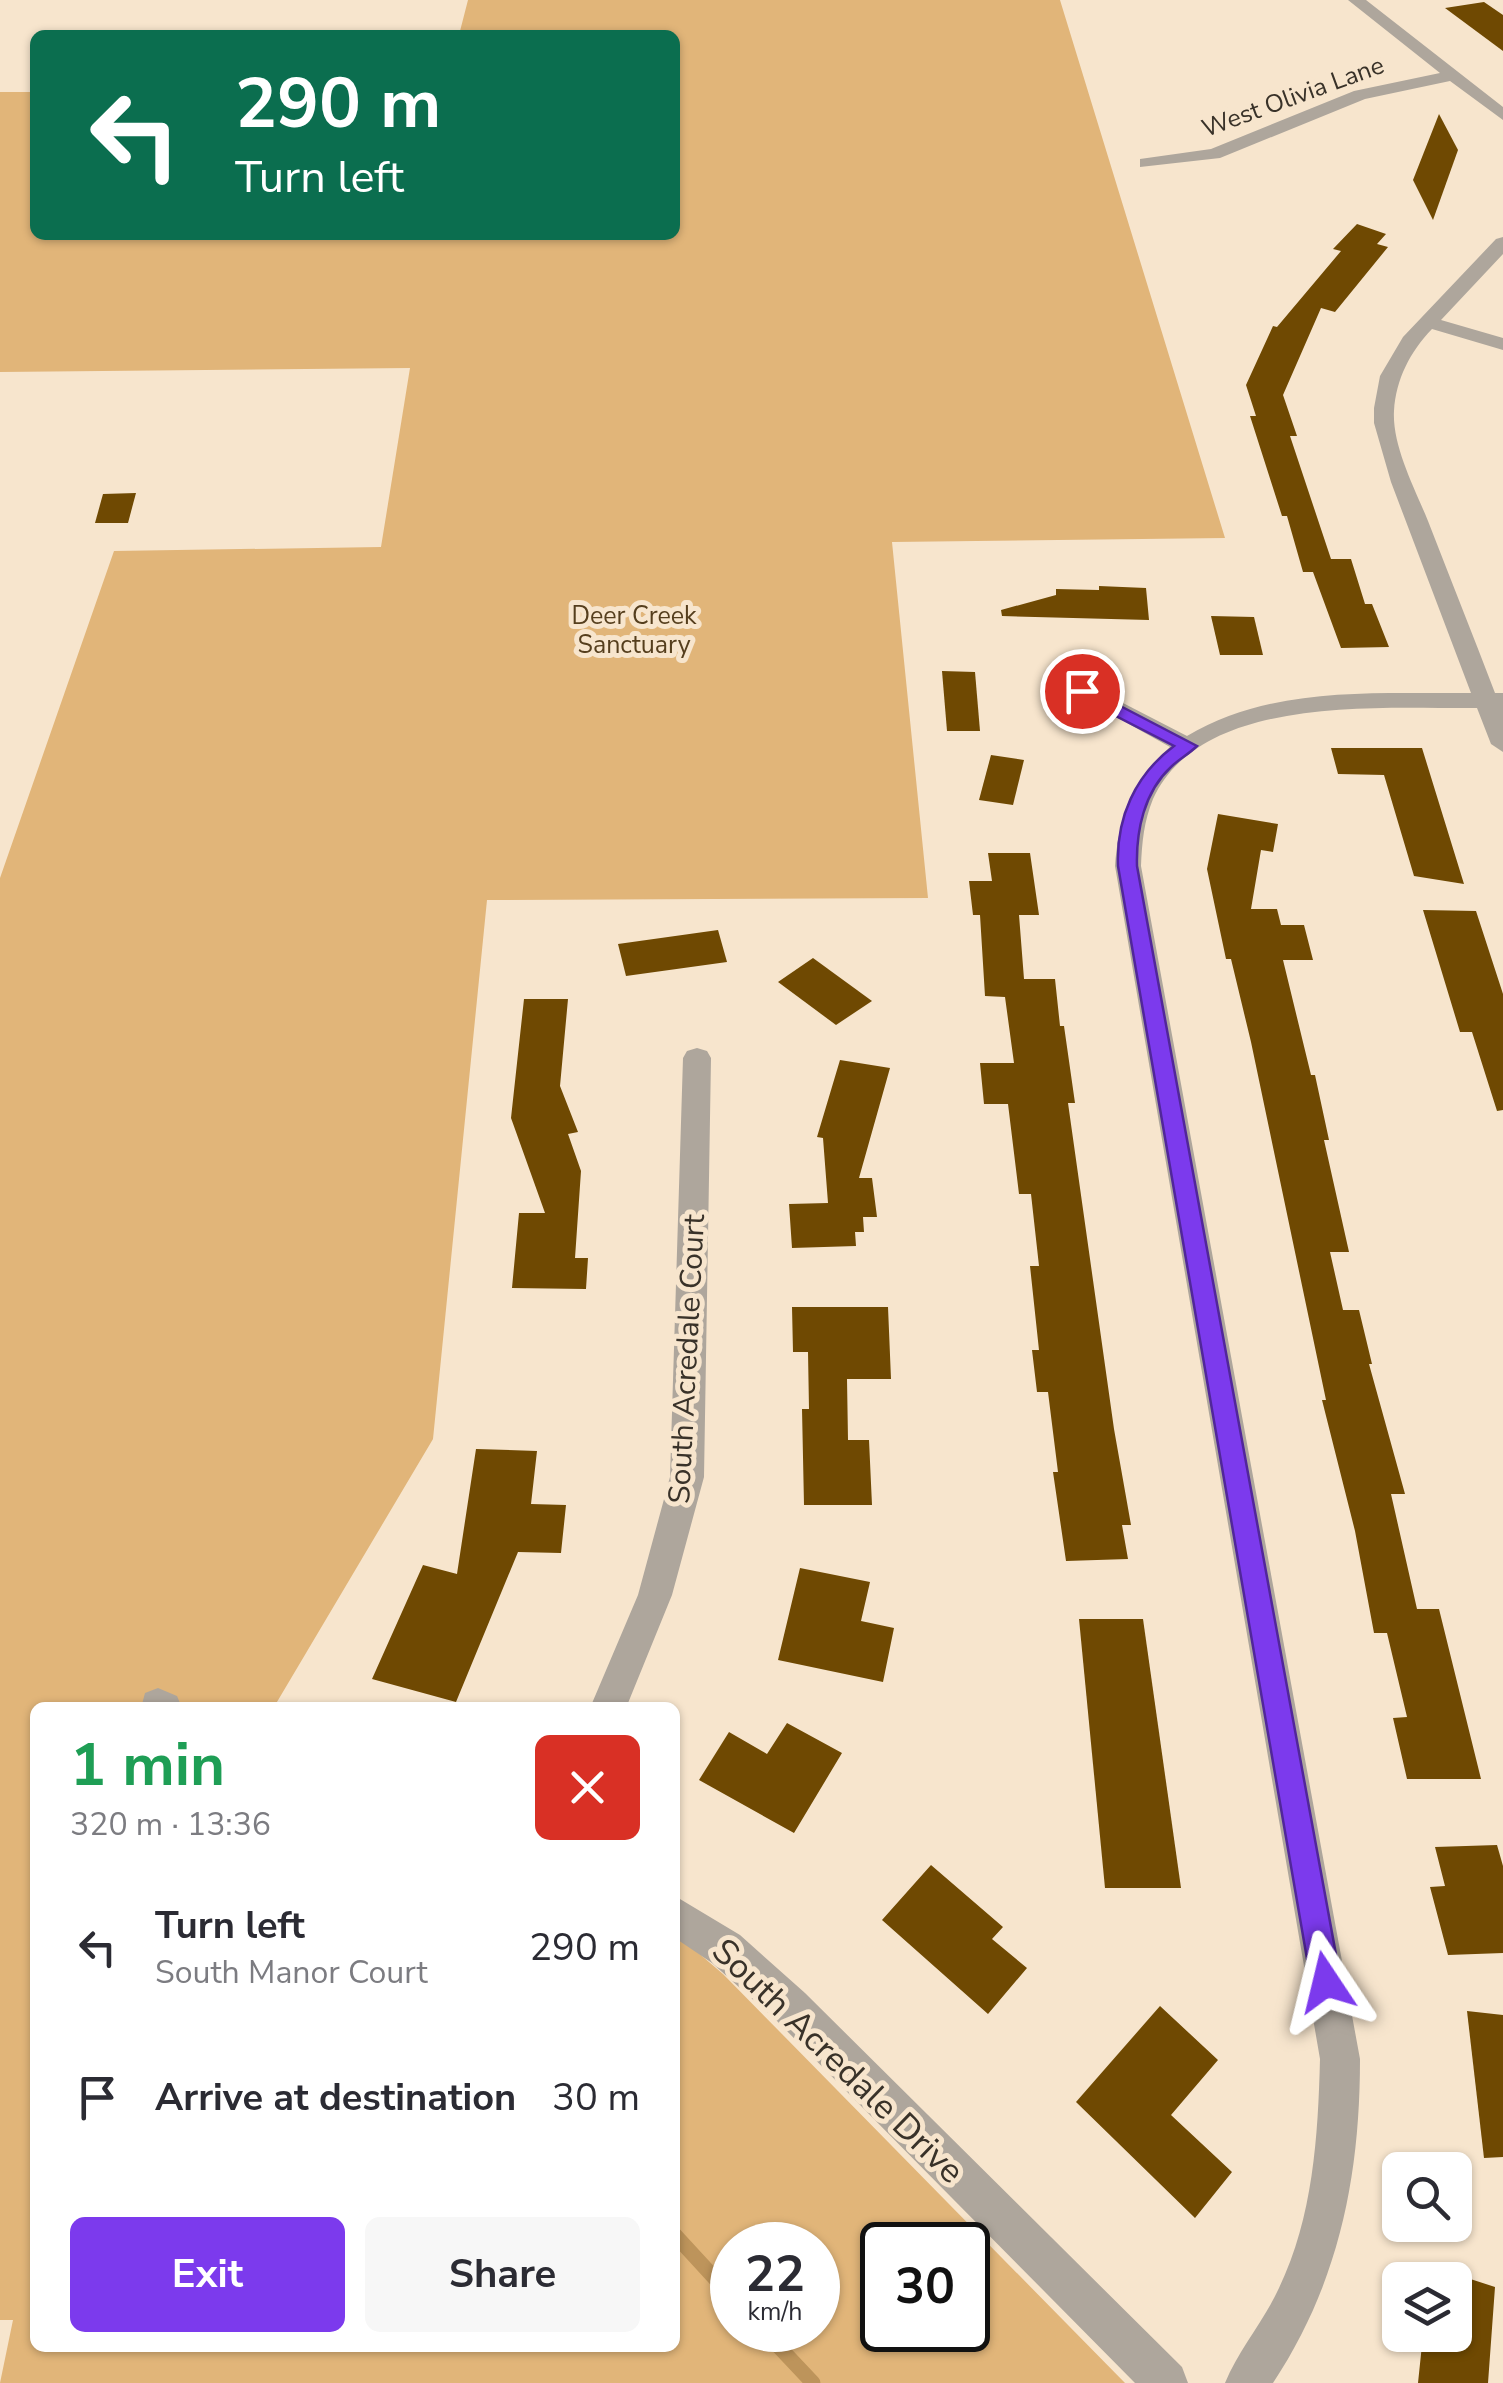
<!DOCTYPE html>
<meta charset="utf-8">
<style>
:root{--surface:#fff;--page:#f7f7f7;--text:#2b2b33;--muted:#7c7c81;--accent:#7c3aed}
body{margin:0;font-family:"Nunito Sans",sans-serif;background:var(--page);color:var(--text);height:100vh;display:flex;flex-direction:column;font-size:38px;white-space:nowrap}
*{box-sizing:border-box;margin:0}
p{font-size:32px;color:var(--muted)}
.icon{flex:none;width:55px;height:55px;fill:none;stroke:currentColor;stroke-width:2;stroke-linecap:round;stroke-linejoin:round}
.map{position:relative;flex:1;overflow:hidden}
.panel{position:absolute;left:30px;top:1702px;width:650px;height:650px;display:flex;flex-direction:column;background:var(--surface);border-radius:15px;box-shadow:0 2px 8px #0004}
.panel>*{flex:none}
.banner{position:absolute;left:30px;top:30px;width:650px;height:210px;border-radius:15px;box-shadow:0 2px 8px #0004;background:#0b6e4f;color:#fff;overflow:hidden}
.controls{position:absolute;left:1382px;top:2152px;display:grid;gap:20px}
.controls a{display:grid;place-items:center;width:90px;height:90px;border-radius:15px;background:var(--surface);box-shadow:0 2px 8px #0004;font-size:50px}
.speed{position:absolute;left:710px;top:2222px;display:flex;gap:20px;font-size:50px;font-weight:700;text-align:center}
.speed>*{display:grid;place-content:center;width:130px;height:130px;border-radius:50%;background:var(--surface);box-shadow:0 2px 8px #0004;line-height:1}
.speed small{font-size:25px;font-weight:400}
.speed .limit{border:5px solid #111;border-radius:15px;background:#fff;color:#111}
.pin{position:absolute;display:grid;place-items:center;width:85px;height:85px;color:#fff;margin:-42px;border:5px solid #fff;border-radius:50%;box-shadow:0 2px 10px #0007}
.me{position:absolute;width:110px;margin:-55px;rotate:350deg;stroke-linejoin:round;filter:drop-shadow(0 0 8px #0008)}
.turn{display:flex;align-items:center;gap:35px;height:210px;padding:0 40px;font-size:45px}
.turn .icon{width:130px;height:130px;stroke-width:2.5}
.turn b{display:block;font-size:70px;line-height:85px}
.round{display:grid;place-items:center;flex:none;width:105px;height:105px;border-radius:15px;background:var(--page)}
.head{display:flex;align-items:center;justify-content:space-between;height:170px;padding:0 40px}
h1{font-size:60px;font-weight:700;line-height:75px;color:#1e9e55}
.primary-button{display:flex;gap:20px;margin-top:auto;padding:20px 40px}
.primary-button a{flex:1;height:115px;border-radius:15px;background:var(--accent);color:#fff;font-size:40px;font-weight:700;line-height:115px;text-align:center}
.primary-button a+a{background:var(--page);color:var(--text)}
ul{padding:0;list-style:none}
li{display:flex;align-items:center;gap:30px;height:150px;padding:0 40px}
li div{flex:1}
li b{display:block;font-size:38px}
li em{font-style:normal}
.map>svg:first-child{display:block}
</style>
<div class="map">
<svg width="1503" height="2383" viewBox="0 0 1503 2383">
<rect width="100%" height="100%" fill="#f7e5cd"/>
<path fill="#e1b579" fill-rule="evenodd" d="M468,0H1060L1225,538L892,542L928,898L487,900L433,1439L274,1707L35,1708V2348H675V1933L723,1974L1125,2383H0L13,2320H0V878L114,551L381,547L410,368L0,372V92H35V235H675V35H459ZM732,2245H818V2330H732ZM882,2245H968V2330H882Z"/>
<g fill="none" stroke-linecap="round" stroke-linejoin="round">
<g stroke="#bd945b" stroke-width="15">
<polyline points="675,2235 732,2297"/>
<polyline points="763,2330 813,2383"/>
</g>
</g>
<g fill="#6f4902">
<polygon points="1484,2 1503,15 1503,51 1445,8"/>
<polygon points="1439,114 1458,150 1433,220 1413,180"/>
<polygon points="1357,224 1386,234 1377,244 1388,247 1335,312 1321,308 1283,395 1297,436 1290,436 1331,559 1351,559 1365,604 1372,604 1389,647 1341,648 1313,572 1303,572 1287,516 1282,516 1250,416 1256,416 1246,385 1273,326 1277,327 1341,251 1333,249"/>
<polygon points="136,493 128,523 95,523 103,494"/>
<polygon points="1099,586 1146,588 1149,620 1002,616 1001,610 1056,595 1056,589 1099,590"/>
<polygon points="1211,616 1254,617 1263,655 1220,655"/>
<polygon points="942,671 975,672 980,731 947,731"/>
<polygon points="1331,748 1422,748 1464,884 1414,876 1384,775 1338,774"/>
<polygon points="991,755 1024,760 1013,805 979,800"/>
<polygon points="1218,814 1278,824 1273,852 1261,850 1251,909 1277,909 1281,925 1304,925 1313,960 1283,960 1311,1075 1315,1075 1329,1140 1324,1140 1349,1252 1330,1252 1343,1310 1359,1310 1372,1364 1369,1364 1405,1494 1391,1494 1417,1609 1439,1609 1481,1779 1407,1779 1393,1718 1407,1717 1387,1633 1374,1633 1355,1531 1322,1400 1326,1400 1251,1042 1231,959 1226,959 1207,869"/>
<polygon points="988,853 1030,853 1039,915 1019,915 1024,979 1055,979 1060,1026 1064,1026 1075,1103 1068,1103 1114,1429 1131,1525 1122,1525 1128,1559 1066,1561 1053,1472 1058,1472 1048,1392 1037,1392 1032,1350 1039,1350 1030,1266 1039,1266 1031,1194 1019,1194 1008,1104 984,1104 980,1063 1014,1063 1005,997 985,996 980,915 973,915 969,881 992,881"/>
<polygon points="1423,910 1476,911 1503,994 1503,1110 1497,1111 1472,1032 1460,1032"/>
<polygon points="718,930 727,962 626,976 618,944"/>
<polygon points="813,958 872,1001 836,1025 778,982"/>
<polygon points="524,999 568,999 560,1086 578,1132 568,1134 581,1171 575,1258 588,1258 586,1289 512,1288 519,1213 545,1213 511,1118"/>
<polygon points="840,1060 890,1068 859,1178 872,1178 877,1217 863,1217 864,1232 855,1232 856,1246 792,1248 789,1204 828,1203 823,1138 817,1137"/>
<polygon points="792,1307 888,1307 891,1379 847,1379 848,1440 869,1440 872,1505 804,1505 802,1409 809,1409 808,1352 793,1352"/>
<polygon points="476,1449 537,1451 531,1504 566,1505 561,1553 518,1552 456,1702 372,1679 423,1565 457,1574"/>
<polygon points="800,1568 870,1582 861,1621 894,1628 883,1682 778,1660"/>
<polygon points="1079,1619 1143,1619 1181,1888 1105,1888"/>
<polygon points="787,1723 842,1753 794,1833 699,1780 729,1732 767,1754"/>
<polygon points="1497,1845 1503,1866 1503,1953 1448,1955 1430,1887 1445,1886 1435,1847"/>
<polygon points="931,1865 1003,1927 992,1939 1027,1968 988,2014 882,1920"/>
<polygon points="1160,2006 1218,2060 1171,2115 1232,2172 1195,2218 1076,2102"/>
<polygon points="1467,2011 1503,2015 1503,2157 1484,2158"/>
<polygon points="1455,2274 1495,2287 1488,2383 1418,2383 1423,2335 1455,2335"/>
</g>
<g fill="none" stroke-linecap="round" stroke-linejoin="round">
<g fill="#aea69c" fill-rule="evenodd">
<polygon points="1348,0 1366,0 1503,107 1503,120 1450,81 1365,99 1220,158 1140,167 1140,159 1211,149 1354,91 1440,73"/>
<path d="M1503,237V254L1441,320L1503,338V350L1432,329C1410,352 1396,379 1394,411C1392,446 1415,489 1428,521C1450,578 1473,635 1495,693H1503V752L1491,744L1477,708C1383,709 1201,693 1153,799C1144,821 1142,842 1141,866L1360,2059C1360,2177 1339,2283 1273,2383H1225C1239,2349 1264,2321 1279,2288C1313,2217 1318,2137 1320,2059L1115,866C1119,816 1132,780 1170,747L1070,691L1082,684L1090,686L1187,736C1274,685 1374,694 1471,693L1391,482L1374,423V408L1380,376L1403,337L1496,239Z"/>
<polygon points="697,1048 707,1051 711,1058 704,1477 672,1595 626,1708 590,1708 638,1595 670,1477 683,1058 687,1051"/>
<polygon points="158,1688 177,1696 182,1708 141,1708 145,1693"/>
<polygon points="675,1896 740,1935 805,1993 1182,2367 1188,2383 1135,2383 777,2021 712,1963 675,1938"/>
</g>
</g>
<path fill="#7c3aed" stroke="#51269a" stroke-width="2.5" d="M1082,686L1197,746C1189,754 1179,759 1171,767C1144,792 1136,831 1137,866L1341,1982L1337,1993L1326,1997L1316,1993L1311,1982L1118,866C1116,818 1135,775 1174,746L1075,695V687Z"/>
<g text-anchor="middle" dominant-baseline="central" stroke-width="10" stroke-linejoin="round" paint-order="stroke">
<g font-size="25" fill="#393229" stroke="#f7e5cd">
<text transform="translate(1293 97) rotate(-20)">West Olivia Lane</text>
</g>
<g font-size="25" fill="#553e1d" stroke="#f7e5cd">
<text x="634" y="616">Deer Creek<tspan x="634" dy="29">Sanctuary</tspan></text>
</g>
<g font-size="30" fill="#393229" stroke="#f7e5cd">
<text transform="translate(687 1359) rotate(-87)">South Acredale Court</text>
</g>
<g font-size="35" fill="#393229" stroke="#f7e5cd">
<text transform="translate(838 2061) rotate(44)">South Acredale Drive</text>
</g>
</g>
</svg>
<div class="controls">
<a><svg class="icon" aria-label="search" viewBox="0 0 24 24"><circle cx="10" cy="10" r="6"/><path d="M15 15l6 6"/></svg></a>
<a><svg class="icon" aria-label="layers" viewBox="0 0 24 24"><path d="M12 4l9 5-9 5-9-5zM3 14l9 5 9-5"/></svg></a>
</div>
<div class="speed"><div>22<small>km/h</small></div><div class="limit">30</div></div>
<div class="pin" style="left:1082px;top:691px;background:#d93025"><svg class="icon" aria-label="arrive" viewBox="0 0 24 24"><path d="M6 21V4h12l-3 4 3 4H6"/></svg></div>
<svg class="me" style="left:1326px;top:1982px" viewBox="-20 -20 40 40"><path d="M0-17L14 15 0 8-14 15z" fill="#7c3aed" stroke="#fff" stroke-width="4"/></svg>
<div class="banner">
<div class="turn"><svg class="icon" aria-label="left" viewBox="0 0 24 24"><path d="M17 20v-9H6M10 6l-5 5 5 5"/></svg><div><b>290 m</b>Turn left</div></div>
</div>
<section class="panel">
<div class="head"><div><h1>1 min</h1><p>320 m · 13:36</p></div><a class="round" style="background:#d93025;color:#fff"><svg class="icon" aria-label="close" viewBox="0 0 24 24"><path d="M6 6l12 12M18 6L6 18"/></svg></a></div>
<ul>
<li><svg class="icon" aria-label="left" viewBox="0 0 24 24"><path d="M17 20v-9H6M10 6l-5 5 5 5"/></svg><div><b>Turn left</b><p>South Manor Court</p></div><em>290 m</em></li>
<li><svg class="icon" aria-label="arrive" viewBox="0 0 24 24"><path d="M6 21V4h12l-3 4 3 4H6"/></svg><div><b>Arrive at destination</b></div><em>30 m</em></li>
</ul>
<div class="primary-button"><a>Exit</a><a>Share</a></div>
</section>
</div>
